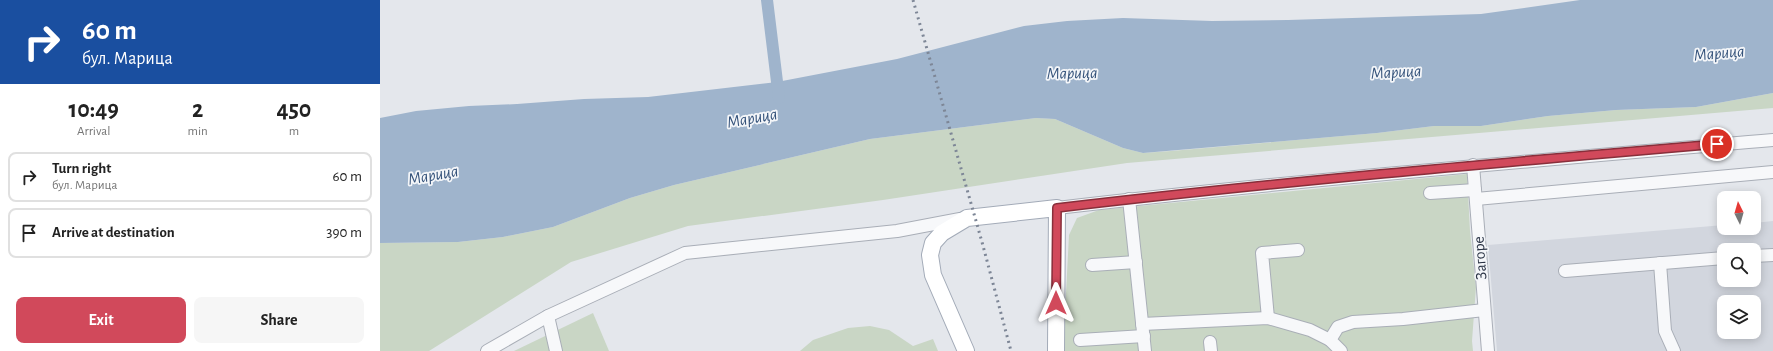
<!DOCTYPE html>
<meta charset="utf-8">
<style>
:root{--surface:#fff;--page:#f6f6f6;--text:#222;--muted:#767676;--line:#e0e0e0;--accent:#d1495b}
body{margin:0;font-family:"Alegreya Sans",sans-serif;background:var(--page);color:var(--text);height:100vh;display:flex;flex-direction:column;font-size:15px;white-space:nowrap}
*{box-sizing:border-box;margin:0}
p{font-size:13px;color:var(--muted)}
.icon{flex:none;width:22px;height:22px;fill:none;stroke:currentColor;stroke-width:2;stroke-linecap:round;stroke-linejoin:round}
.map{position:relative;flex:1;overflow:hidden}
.panel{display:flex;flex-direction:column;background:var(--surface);width:380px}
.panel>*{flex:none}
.guide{background:#1a4fa0;color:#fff;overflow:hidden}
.needle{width:26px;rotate:355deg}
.tools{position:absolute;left:1337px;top:191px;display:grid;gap:8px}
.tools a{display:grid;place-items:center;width:44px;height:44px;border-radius:8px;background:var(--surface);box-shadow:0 2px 10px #0003;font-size:20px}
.pin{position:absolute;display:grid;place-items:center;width:34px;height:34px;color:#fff;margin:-17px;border:2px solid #fff;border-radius:50%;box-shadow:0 1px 4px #0007}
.me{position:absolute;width:44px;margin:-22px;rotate:0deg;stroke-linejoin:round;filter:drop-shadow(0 0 3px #0008)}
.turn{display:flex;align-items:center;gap:14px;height:84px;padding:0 16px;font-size:18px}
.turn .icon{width:52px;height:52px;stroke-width:2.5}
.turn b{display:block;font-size:28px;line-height:34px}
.eta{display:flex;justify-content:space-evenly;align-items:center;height:68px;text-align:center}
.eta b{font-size:24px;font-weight:700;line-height:28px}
.action{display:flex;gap:8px;margin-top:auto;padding:8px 16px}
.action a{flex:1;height:46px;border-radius:8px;background:var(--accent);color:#fff;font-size:16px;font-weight:700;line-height:46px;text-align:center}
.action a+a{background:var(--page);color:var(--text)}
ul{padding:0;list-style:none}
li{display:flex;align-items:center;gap:12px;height:50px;margin:0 8px 6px;padding:0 8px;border:2px solid var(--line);border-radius:8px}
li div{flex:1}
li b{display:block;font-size:15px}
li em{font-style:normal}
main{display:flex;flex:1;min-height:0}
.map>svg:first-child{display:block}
</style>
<main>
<section class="panel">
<div class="guide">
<div class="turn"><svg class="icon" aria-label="right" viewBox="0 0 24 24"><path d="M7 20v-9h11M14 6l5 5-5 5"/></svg><div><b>60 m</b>бул. Марица</div></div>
</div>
<div class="eta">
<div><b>10:49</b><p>Arrival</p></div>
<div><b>2</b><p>min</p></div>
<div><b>450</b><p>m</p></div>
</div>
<ul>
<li><svg class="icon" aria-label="right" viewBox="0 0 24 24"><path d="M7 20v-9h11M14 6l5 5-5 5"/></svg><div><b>Turn right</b><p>бул. Марица</p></div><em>60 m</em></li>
<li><svg class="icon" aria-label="arrive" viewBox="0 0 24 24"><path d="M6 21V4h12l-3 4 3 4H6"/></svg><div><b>Arrive at destination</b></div><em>390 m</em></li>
</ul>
<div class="action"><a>Exit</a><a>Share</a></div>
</section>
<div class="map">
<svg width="1393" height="351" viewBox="0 0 1393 351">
<rect width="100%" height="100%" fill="#e4e7ec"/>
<path fill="#d2d6de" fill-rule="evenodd" d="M1393,221V351H1117L1108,245L1344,225V228H1374V223ZM1344,250H1374V280H1344ZM1344,302H1374V332H1344Z"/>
<g fill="#c9d6c5">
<polygon points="1393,93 1393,108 747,163 503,200 308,226 191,262 49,351 0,351 0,243 78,242 123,237 173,227 250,198 294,185 490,139 656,118 675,119 743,148 763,153 791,151 997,133 1054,126 1101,126 1168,116 1236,110 1316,107"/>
<polygon points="1087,174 1090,231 1096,287 1092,341 1093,351 683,351 689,235 697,218 719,210"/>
<polygon points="213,313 229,351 134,351"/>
<polygon points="490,326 509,330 533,346 553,339 558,351 420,351 433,340 468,328"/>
</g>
<polygon fill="#9fb4cc" points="1200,0 1393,0 1393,93 1316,107 1236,110 1168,116 1101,126 1054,126 997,133 763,153 743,148 675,119 656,118 490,139 294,185 250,198 173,227 123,237 78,242 0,243 0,118 36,111 89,106 137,104 204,99 268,97 397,82 517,59 644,26 687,21 743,18 832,21 908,20 1101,14"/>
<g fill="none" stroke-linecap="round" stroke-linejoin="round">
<polyline stroke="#9fb4cc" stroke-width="12" points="387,0 399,98"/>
<g stroke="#a9aeb7" stroke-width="14">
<g id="minor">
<polyline points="1093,165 1108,351"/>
<polyline points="1050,193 1095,190"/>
<polyline points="749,199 765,351"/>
<polyline points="1096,199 1393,172"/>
<path d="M677,208C915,180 1154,161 1393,140"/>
<polyline points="1374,256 1393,255"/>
<polyline points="1280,263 1285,331 1294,351"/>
<polyline points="712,265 756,262"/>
<polyline points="1185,271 1344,258"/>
<polyline points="168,316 176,351"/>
<polyline points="888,318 882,253 918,250"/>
<polyline points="762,324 888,318 930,330 950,340"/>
<polyline points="700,340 764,336"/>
<polyline points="830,342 831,351"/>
<polyline points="107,351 168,316 305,253 517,231 580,219"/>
<polyline points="961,351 950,340 958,327 973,322 1023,319 1104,310"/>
</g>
</g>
<g stroke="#a3abb8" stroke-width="18">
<polyline id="major" points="586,351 553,275 550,255 553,243 562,233 587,218 677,208 676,351"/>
</g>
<use href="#minor" stroke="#f7f8fa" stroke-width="12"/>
<use href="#major" stroke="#fff" stroke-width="16"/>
<polyline stroke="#7d8696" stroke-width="3" stroke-dasharray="2 4" stroke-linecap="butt" points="533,0 602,242 631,351"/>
</g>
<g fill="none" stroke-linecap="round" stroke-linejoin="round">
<g stroke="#882f3b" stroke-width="10">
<path id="route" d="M676,303L677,208C896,182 1117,163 1337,144"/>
</g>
<use href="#route" stroke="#d1495b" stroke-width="7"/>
</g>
<g text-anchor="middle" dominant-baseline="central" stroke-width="3.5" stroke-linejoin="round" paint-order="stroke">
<g font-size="16" fill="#2b3445" stroke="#f4f6f9">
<text transform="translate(1100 258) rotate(-94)">Загоре</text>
</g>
<g font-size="17" font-style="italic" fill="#34527a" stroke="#f4f6f9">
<text transform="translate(1339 53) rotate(-5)">Марица</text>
<text transform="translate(1016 72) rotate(-3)">Марица</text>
<text transform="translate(692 73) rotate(-1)">Марица</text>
<text transform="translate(372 118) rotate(-10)">Марица</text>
<text transform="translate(53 175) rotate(-10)">Марица</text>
</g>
</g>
</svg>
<div class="tools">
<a><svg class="needle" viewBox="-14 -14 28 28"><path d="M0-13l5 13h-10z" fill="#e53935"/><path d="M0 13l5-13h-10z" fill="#767676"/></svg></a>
<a><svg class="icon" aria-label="search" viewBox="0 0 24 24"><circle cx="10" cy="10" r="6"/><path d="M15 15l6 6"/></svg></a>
<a><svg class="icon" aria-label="layers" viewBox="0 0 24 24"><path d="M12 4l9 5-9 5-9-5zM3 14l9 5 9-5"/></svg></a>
</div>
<div class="pin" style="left:1337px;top:144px;background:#d93025"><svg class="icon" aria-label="arrive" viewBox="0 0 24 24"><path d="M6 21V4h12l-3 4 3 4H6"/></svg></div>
<svg class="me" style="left:676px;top:303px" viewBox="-20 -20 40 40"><path d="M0-17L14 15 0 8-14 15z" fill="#d1495b" stroke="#fff" stroke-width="4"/></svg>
</div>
</main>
